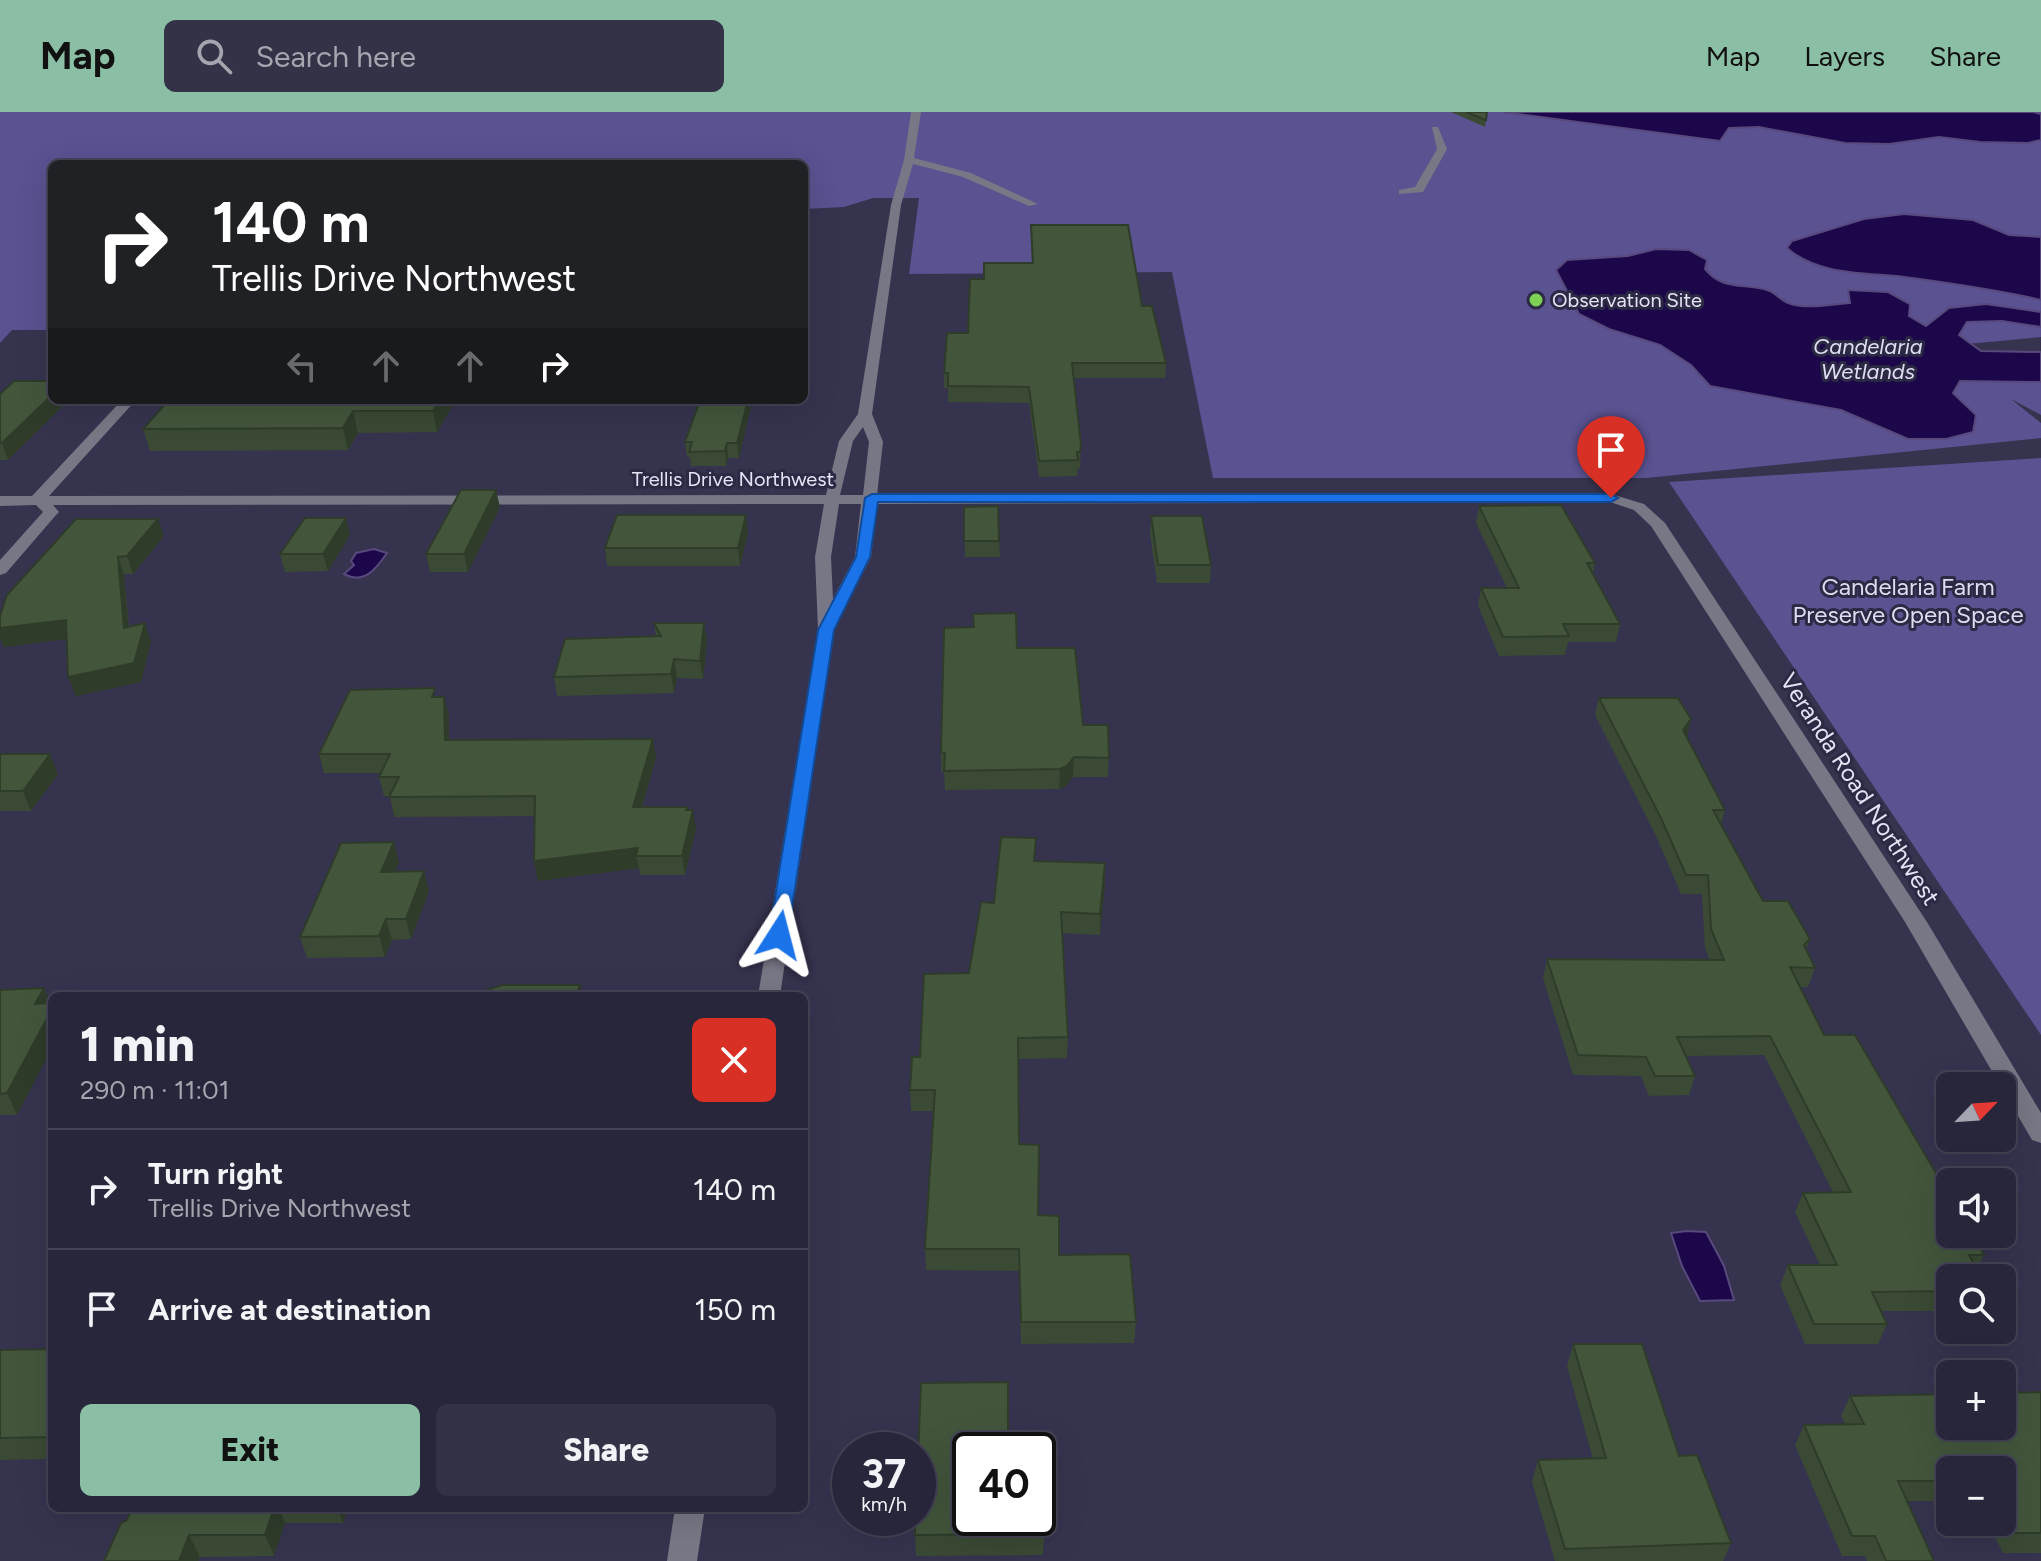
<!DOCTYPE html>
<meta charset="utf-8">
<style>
:root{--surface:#28263b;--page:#343246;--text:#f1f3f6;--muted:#a5a5af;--line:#444355;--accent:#8abfa5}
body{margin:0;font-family:Figtree,sans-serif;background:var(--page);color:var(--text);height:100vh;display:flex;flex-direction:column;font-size:30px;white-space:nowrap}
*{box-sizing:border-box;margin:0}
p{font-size:26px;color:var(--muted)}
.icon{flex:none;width:44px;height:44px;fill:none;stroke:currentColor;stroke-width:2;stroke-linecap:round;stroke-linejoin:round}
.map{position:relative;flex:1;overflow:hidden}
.sheet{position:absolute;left:48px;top:880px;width:760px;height:520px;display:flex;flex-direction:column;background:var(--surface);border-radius:12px;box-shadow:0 8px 32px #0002,0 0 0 2px var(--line)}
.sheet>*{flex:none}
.guide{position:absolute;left:48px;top:48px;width:760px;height:244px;border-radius:12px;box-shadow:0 8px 32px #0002,0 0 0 2px var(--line);background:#202124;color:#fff;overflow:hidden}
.needle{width:52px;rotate:65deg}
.tools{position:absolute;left:1936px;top:960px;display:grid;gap:16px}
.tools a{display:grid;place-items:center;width:80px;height:80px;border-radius:12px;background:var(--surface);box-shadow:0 8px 32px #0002,0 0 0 2px var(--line);font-size:40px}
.speed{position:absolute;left:832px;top:1320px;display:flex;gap:16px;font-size:40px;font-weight:700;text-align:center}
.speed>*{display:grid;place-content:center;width:104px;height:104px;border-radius:50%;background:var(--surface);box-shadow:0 8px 32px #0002,0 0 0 2px var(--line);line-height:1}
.speed small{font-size:20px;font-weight:400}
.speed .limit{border:4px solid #111;border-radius:12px;background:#fff;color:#111}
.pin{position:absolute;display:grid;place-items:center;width:68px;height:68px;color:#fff;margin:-82px -34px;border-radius:50% 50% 50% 0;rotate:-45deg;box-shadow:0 0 8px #0007}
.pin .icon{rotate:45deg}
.me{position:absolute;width:88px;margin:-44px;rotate:9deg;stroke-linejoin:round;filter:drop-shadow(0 0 6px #0008)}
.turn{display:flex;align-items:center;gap:28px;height:168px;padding:0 32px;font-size:36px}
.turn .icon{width:104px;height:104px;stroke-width:2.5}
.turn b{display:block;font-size:56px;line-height:68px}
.lanes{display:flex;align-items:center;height:76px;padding:0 32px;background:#0003;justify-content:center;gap:40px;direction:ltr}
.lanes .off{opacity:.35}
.round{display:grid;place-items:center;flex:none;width:84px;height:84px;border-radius:12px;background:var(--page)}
.head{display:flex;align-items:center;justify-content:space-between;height:136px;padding:0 32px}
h1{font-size:48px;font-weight:800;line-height:60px}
.primary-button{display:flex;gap:16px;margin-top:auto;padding:16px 32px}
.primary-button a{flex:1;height:92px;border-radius:12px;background:var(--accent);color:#111;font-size:32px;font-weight:800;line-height:92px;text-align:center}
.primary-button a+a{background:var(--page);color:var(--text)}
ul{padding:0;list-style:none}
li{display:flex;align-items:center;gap:24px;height:120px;padding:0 32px;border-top:2px solid var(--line)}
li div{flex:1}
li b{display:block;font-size:30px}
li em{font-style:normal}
header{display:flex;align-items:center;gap:48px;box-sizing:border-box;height:112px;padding:0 40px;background:var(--accent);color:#111}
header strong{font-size:38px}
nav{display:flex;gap:44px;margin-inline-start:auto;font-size:28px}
.search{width:560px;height:72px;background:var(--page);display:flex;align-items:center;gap:20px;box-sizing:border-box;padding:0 28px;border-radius:12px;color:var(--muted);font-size:30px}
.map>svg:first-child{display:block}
</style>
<header>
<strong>Map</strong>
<div class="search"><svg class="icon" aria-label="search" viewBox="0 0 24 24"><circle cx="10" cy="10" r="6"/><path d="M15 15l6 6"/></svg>Search here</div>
<nav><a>Map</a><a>Layers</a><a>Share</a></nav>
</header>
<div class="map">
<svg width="2041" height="1449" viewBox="0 0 2041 1449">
<rect width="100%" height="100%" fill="#36334f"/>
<g fill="#5a5291">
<polygon points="0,0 2041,0 2041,225 1946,234 1970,254 2041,244 2041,303 2011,287 2041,311 2041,326 1646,366 1213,366 1172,160 909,162 919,86 873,86 844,95 804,97 804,52 52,52 52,218 12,218 0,231"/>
<polygon points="2041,346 2041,923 1669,370"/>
</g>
<g fill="#1c074a" stroke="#58497d" stroke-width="2">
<polygon points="1503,0 2033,0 2041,2 2041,28 2028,31 1980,30 1939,25 1889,32 1845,31 1759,15 1729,16 1720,29"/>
<path d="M1904,102L1973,108L2009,123L2041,125V188C1999,178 1955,172 1912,166C1871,160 1820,165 1787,136L1792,129L1864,107Z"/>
<path d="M1656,137L1689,138L1707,148L1705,157C1723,179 1743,171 1767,178C1775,180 1780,188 1788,191C1806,198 1832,192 1850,191L1848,178L1888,180L1910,192L1909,204L1926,214L1949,196L1986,192L2041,200V215L2002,209L1967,210L1959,223L1981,239L2041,240V270L1960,269L1953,281L1976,303L1973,320L1946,327H1908L1841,298L1710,274L1691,253L1660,233L1609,217L1579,202L1556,158L1567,148L1628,144Z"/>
<path d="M374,437L387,441C376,457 364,473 344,462L354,453L351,449L356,441Z"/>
<polygon points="1687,1119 1706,1120 1724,1154 1734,1188 1700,1189 1682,1154 1671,1121"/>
</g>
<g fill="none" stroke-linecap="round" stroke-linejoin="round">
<g fill="#787785" fill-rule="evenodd">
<path d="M911,0H921L914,46L971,61L1038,92L1029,94L963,65L913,52L901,93L872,302L883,330L877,383L1611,382L1644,392L1665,411L1927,810L2041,1001V1031L2032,1028L1905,810L1651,414L1634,398L1610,390L877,392L871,445L834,517L780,884H758L818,518L815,445L824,392L53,393L59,400L56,403L6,461L0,463V448L43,400L36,393L0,394V384H32L122,288H136L49,384L826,383L839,329L858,302L891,93L904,48ZM863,315L869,330L863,383H840L853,329ZM839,392H861L855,445L833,487L831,445Z"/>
<polygon points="1432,15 1438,15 1447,37 1423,80 1399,82 1399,78 1415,75 1437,37"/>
<polygon points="675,1396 705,1396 697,1449 667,1449"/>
</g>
</g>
<g fill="#3a4a34">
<polygon points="1451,0 1487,0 1485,15"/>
<polygon points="1031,113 1142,194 1166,251 1165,266 1074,266 1081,333 1080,356 1078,356 1077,364 1039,365 1029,291 948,290 948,276 944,276 944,261 968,221 984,167 1032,151"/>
<polygon points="0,282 52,288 69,288 8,348 0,348"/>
<polygon points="169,288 456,288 437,320 358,321 348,338 150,339 143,317"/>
<polygon points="538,288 625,288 623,293 539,294"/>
<polygon points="700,288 757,288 757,289 752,289 739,346 728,346 726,354 691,354 690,345 687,345 685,330"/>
<polygon points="1479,394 1595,451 1593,462 1620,512 1616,530 1568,530 1565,543 1499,544 1478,494 1481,476 1507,476 1476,411"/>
<polygon points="500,395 468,460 430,460 426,442"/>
<polygon points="964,395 999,429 1000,445 965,445"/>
<polygon points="1151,404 1211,453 1210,471 1157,471 1150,421"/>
<polygon points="748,420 740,454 607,454 605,436"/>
<polygon points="350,423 328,459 285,460 280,442"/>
<polygon points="164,424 133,462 124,462 129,515 151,530 141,570 76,584 67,527 4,535 0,526 0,504 7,483"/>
<polygon points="654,511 704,511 707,530 703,567 677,566 674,581 557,584 554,565 656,525"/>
<polygon points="1017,536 1109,646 1108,665 1073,665 1066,674 1059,677 945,678 944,660 941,660 941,641"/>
<polygon points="437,585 449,603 449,628 653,627 656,646 642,695 687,695 696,717 685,763 640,763 639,756 538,769 534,749 535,704 394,705 390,684 384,684 379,665 380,661 324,661 319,642"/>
<polygon points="1599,586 1686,625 1725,698 1721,712 1763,789 1810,827 1806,837 1815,856 1808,875 1800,875 1824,923 1984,1143 1977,1157 1950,1166 1950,1199 1881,1199 1887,1212 1878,1232 1805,1232 1780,1173 1788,1153 1820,1153 1795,1100 1803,1081 1833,1080 1764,943 1686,944 1695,964 1689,983 1649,984 1641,964 1573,963 1543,866 1547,847 1710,848 1705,836 1702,782 1681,782 1656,724 1595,603"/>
<polygon points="0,642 50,642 58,662 31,699 0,699"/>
<polygon points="394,730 399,750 395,759 429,779 411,827 392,828 385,845 307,846 300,825"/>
<polygon points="1035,749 1105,751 1105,772 1100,823 1062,821 1068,925 1067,946 1018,947 1019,1032 1038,1103 1059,1143 1136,1210 1134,1231 1021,1232 1019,1159 926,1158 925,1137 934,999 911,999 910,978 920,945 969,861 994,791"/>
<polygon points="44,876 50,891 17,1003 0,1003 0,878"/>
<polygon points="1573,1232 1679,1344 1731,1431 1723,1449 1555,1449 1532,1370 1538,1348 1593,1347 1567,1254"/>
<polygon points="52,1237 52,1347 0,1348 0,1238"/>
<polygon points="2041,1280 2041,1441 2003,1441 1987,1410 2002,1410 2002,1358 1950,1358 1950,1389 1907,1389 1934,1449 1867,1449 1865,1444 1842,1444 1795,1333 1804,1313 1845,1312 1841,1304 1850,1284"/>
<polygon points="970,1338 1044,1422 1043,1443 916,1444 915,1423"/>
<polygon points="132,1396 348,1396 343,1411 285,1411 274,1444 200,1445 198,1449 104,1449 127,1408"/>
</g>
<g fill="#2f3c2a">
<polygon points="808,96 809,108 804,129 804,113"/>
<polygon points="52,283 52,288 69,288 8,348 2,331"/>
<polygon points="439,288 456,288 437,320 433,299"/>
<polygon points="748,288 752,288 752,289 739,346 737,331"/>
<polygon points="353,299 358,321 348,338 343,316"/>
<polygon points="727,331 728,346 726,354 725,339"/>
<polygon points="496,378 500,395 468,460 464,442"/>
<polygon points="746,403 748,420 740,454 738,436"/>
<polygon points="346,406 350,423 328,459 323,442"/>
<polygon points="158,407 164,424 133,462 127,444"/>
<polygon points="118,445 124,462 130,534 124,516"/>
<polygon points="66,508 73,526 4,535 0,526 0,516"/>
<polygon points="145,511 151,530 141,570 76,584 68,565"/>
<polygon points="704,511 707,530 703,567 700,549"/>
<polygon points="674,547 677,566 674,581 671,562"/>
<polygon points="444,585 449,603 449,647 445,628"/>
<polygon points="1691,607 1687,625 1683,618"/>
<polygon points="653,627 656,646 636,714 633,695"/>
<polygon points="50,642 58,662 31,699 23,679"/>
<polygon points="1074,645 1073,665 1066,674 1059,677 1060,657"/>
<polygon points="687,695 690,712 693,698 696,717 685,763 682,744"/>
<polygon points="394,730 399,750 387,780 381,760"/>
<polygon points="638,736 636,744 639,756 538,769 534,749"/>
<polygon points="1105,751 1105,772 1100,823 1100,802"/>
<polygon points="424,759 429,779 411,827 406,807"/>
<polygon points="386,807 392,828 385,845 379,824"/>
<polygon points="580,873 582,884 576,884"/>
<polygon points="44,876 52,894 52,936 17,1003 7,981 35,892"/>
<polygon points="274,1396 279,1396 285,1411 274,1444 265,1423"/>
<polygon points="337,1396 348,1396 343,1411"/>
<polygon points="189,1423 200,1445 198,1449 179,1449"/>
</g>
<g fill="#43563c" stroke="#2f3c2a" stroke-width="2">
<polygon points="1466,0 1487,0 1486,8"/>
<polygon points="804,96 808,96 804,113"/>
<polygon points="1031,113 1128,113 1142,194 1152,194 1166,251 1072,251 1081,333 1080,340 1077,340 1078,348 1039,349 1029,275 948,274 948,261 944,261 947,221 968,221 970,167 984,167 984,151 1033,151"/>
<polygon points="14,269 52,269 52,283 2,331 0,331 0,282"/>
<polygon points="169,288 439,288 433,299 353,299 343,316 143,317"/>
<polygon points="700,288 748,288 737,331 727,331 725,339 689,340 692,330 685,330"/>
<polygon points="461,378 496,378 464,442 426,442"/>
<polygon points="1561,393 1595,451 1587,451 1620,512 1563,512 1569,524 1503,525 1481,476 1519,476 1479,394"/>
<polygon points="998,394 999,429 964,429 964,395"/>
<polygon points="617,403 746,403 738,436 605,436"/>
<polygon points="1151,404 1202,404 1211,453 1158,453"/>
<polygon points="305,406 346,406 323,442 280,442"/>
<polygon points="76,407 158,407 127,444 118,445 124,516 145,511 134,551 68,565 66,508 0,516 0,504 7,483"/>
<polygon points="1016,501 1017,536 1075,536 1083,613 1108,613 1109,646 1074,645 1067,654 1060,657 944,659 945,641 941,641 944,516 974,515 973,502"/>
<polygon points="654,511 704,511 700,549 674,547 671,562 554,565 565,527 661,524"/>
<polygon points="435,576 432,585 444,585 445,628 653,627 633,695 687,695 686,698 693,698 682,744 636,744 638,736 534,749 535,684 389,685 399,665 379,665 390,642 319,642 350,578"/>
<polygon points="1599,586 1678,586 1691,607 1683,618 1725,698 1713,698 1763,789 1788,789 1810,827 1804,833 1815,856 1790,855 1824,923 1855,923 1950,1085 1950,1122 1972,1122 1984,1143 1969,1143 1982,1166 1950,1166 1950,1179 1872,1180 1887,1212 1814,1212 1788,1153 1837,1153 1803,1081 1851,1080 1770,924 1677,925 1695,964 1655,964 1646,945 1578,943 1547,847 1724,848 1711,817 1708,763 1686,763 1661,706"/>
<polygon points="0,642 50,642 23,679 0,679"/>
<polygon points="1001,725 1036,726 1034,749 1105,751 1100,802 1061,800 1068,925 1018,926 1019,1032 1039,1033 1038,1103 1059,1104 1059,1143 1130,1142 1136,1210 1021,1210 1019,1137 925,1137 935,978 910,978 912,945 920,945 924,862 969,861 981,790 994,791"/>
<polygon points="394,730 381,760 424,759 406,807 386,807 379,824 300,825 341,731"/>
<polygon points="502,873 580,873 576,884 475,884 476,882"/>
<polygon points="44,876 35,892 52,891 52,897 7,981 0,982 0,878"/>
<polygon points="1573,1232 1642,1232 1679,1344 1697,1343 1731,1431 1565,1437 1538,1348 1606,1346"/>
<polygon points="52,1237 52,1325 0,1326 0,1238"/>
<polygon points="1008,1270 1008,1338 970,1338 970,1406 1038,1406 1038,1361 1042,1362 1044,1422 915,1423 915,1406 918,1406 918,1344 921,1271"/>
<polygon points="2041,1280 2041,1421 2015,1421 2002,1396 2002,1358 1950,1358 1950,1369 1898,1369 1934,1449 1886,1449 1875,1424 1852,1424 1804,1313 1864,1312 1850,1284 1950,1282 1950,1314 2002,1314 2002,1281"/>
<polygon points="132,1396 274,1396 265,1423 189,1423 179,1449 104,1449 121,1411 127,1408"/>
</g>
<polygon fill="#1a73e8" stroke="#114b97" stroke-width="2" points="872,382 1611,382 1618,386 1611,390 878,390 870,445 834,518 788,823 779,829 769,823 818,518 856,445 865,386"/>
<circle fill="#7cd154" stroke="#2c2944" stroke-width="3" cx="1536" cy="188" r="8"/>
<g text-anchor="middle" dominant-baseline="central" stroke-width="6" stroke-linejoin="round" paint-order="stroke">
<g font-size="20" fill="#e4e3f5" stroke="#2c2944" text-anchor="start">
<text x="1552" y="188">Observation Site</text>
</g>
<g font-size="20" fill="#e4e3f5" stroke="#2c2944">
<text x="733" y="367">Trellis Drive Northwest</text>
</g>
<g font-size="22" font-style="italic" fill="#dfdef3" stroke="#2c2944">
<text x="1868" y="234">Candelaria<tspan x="1868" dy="25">Wetlands</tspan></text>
</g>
<g font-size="24" fill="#dddcf0" stroke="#2c2944">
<text x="1908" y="474">Candelaria Farm<tspan x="1908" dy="28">Preserve Open Space</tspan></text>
</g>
<g font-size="24" fill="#e4e3f5" stroke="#2c2944">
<text transform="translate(1860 677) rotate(57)">Veranda Road Northwest</text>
</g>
</g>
</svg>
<div class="tools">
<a><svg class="needle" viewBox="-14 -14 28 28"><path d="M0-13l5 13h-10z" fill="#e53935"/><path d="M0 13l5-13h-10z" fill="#a5a5af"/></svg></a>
<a><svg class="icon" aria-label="sound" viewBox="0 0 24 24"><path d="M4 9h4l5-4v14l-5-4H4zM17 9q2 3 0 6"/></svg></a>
<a><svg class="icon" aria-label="search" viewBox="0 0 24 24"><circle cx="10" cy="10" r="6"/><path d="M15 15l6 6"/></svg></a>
<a>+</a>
<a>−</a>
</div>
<div class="speed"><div>37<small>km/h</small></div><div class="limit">40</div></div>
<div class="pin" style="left:1611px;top:386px;background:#d93025"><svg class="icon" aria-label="arrive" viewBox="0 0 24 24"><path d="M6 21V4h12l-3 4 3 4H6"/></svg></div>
<svg class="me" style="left:779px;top:823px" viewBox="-20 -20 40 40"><path d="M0-17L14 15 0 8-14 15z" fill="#1a73e8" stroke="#fff" stroke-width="4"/></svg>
<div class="guide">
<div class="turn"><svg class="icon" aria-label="right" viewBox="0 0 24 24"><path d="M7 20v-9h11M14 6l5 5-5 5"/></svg><div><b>140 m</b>Trellis Drive Northwest</div></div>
<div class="lanes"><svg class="icon off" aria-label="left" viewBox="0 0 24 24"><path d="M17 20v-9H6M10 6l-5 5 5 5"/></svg><svg class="icon off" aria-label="ahead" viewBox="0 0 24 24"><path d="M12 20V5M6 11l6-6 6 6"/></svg><svg class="icon off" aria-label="ahead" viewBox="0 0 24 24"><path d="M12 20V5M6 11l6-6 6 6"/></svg><svg class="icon" aria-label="right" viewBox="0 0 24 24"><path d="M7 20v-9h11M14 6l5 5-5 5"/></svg></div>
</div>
<section class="sheet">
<div class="head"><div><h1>1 min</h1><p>290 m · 11:01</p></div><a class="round" style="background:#d93025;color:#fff"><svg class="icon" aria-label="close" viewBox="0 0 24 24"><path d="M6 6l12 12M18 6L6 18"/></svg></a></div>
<ul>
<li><svg class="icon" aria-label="right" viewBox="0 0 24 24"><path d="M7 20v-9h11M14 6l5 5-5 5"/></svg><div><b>Turn right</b><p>Trellis Drive Northwest</p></div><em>140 m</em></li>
<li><svg class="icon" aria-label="arrive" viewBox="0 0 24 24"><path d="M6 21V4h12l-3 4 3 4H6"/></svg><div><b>Arrive at destination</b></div><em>150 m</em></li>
</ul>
<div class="primary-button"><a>Exit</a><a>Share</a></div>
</section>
</div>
